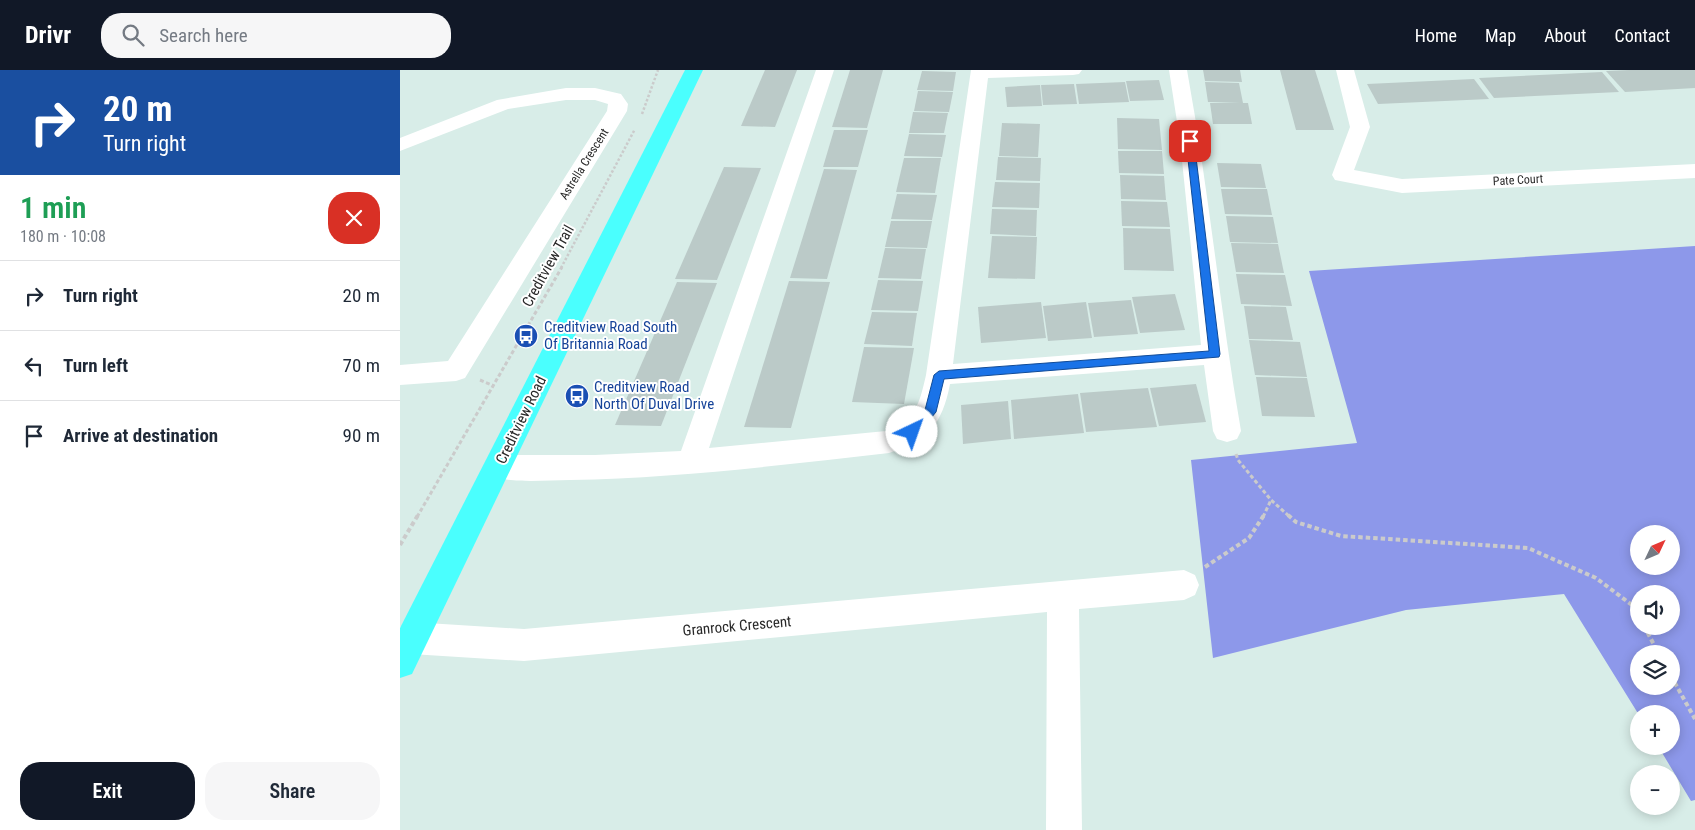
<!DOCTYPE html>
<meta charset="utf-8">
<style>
:root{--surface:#fff;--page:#f6f6f7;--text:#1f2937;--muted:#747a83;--line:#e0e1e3;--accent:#111827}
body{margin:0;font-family:"Roboto Condensed",sans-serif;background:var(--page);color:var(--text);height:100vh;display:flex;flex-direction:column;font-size:19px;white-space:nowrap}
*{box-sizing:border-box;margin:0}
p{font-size:16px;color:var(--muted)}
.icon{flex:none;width:28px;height:28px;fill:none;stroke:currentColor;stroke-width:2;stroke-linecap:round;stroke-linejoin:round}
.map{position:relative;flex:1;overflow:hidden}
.side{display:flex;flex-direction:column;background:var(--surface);width:400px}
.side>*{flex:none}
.guide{background:#1a4fa0;color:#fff;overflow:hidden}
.needle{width:32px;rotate:46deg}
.fabs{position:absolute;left:1230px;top:455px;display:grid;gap:10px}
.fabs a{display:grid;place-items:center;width:50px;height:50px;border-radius:50%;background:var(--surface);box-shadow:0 2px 12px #0003;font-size:25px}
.pin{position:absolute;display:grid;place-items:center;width:42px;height:42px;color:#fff;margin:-21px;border-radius:10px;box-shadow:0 2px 8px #0006}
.me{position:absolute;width:55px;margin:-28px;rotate:42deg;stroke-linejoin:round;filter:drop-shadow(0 0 4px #0008)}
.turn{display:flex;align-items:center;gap:18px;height:105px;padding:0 20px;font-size:22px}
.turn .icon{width:65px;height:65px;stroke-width:2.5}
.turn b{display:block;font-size:35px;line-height:42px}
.round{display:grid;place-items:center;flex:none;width:52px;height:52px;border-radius:20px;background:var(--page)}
.overview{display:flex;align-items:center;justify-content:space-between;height:85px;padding:0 20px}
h1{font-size:30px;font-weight:600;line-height:38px;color:#1e9e55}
.button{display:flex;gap:10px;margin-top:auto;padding:10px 20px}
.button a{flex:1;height:58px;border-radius:20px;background:var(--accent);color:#fff;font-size:20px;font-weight:600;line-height:58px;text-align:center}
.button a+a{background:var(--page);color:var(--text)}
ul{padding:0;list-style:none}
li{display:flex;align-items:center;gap:15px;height:70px;padding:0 20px;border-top:1px solid var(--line)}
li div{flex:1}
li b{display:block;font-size:19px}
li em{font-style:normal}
header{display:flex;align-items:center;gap:30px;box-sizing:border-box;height:70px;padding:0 25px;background:var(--accent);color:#fff}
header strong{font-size:24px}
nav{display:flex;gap:28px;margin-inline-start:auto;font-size:18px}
.search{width:350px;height:45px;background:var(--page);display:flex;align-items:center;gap:12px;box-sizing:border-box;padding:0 18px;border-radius:20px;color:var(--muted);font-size:19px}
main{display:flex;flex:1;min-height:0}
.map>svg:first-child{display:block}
</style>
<header>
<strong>Drivr</strong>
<div class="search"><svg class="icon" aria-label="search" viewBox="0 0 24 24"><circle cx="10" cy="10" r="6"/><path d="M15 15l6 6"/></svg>Search here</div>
<nav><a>Home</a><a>Map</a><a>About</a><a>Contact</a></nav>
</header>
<main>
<section class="side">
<div class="guide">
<div class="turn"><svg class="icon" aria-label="right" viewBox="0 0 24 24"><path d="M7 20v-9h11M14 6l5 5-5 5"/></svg><div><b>20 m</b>Turn right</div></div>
</div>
<div class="overview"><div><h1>1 min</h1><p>180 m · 10:08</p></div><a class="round" style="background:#d93025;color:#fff"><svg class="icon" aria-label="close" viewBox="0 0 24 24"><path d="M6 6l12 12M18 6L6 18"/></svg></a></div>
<ul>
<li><svg class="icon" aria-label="right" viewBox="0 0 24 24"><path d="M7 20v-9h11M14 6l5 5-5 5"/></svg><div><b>Turn right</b></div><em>20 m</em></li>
<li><svg class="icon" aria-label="left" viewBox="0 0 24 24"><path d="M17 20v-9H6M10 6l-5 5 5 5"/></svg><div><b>Turn left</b></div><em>70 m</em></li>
<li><svg class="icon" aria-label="arrive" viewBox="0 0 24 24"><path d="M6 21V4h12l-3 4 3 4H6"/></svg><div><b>Arrive at destination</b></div><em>90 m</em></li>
</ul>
<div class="button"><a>Exit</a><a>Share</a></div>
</section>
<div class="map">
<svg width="1295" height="760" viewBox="0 0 1295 760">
<rect width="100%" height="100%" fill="#d8ede8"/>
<path fill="#8d98ea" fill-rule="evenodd" d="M1295,176V730L1291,731L1258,676H1271V644L1239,645L1164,524L1006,540L813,588L791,390L957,373L909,201ZM1239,464H1271V496H1239ZM1239,524H1271V556H1239ZM1239,584H1271V616H1239Z"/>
<g fill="#bbcac8">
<polygon points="365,0 397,0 375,57 341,56"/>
<polygon points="450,0 483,0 467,58 432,57"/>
<polygon points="803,0 840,0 842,12 805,11"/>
<polygon points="880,0 915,0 934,60 896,60"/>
<polygon points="1229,0 1295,0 1295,18 1225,22 1206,1"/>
<polygon points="522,1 556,2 553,21 517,20"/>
<polygon points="1202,2 1219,22 1094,28 1079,8"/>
<polygon points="1074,9 1089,29 978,34 967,14"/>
<polygon points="759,10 764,30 730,31 726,11"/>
<polygon points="725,12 729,32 679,34 676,14"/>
<polygon points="805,12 839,13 843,33 848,33 852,54 813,54 810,33 840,32 808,32"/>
<polygon points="674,14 677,34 643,35 641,15"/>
<polygon points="640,15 642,36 607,37 605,17"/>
<polygon points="518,21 553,22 549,42 514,41"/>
<polygon points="513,42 548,43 544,63 509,63"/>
<polygon points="717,48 759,49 762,80 718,79"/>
<polygon points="602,53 640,54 638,87 599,86"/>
<polygon points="434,60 468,60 458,97 423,97"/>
<polygon points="509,64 546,65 542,87 504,86"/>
<polygon points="718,81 762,81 764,104 719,103"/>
<polygon points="598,87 641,88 640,111 596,110"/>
<polygon points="504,88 541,88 535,123 496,122"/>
<polygon points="817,93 861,94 866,118 821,117"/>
<polygon points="324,97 361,98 317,210 275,209"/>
<polygon points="424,99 457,100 427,209 390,208"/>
<polygon points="720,105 764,106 766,130 721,129"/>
<polygon points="595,112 640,113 639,138 592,137"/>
<polygon points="821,119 867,119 872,145 825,144"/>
<polygon points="497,124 537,125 532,150 491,149"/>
<polygon points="721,131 767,132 770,157 722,156"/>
<polygon points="592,139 637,140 636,166 590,164"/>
<polygon points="826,146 873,147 878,173 830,172"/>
<polygon points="491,151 532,151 527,178 485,177"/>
<polygon points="723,158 770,159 774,201 724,200"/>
<polygon points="592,166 637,167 635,209 588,208"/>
<polygon points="831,173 878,174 884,203 836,202"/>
<polygon points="485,178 526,179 521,209 478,208"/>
<polygon points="836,204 885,205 892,236 841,234"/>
<polygon points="478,210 523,211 518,241 471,240"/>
<polygon points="389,211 430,212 391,358 344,357"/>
<polygon points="277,212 317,213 261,356 215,355"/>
<polygon points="775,224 785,260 740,263 732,227"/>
<polygon points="731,230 738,264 694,267 688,233"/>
<polygon points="641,232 646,268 581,273 578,237"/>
<polygon points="686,232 692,268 648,271 643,236"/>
<polygon points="844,236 886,237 893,270 849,269"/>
<polygon points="472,242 517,243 512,276 464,274"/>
<polygon points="849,270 900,272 907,307 855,305"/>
<polygon points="464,277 514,278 504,334 452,332"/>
<polygon points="856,307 907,308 915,347 862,346"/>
<polygon points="796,314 806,352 759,356 750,318"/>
<polygon points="748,318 757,357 686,362 680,323"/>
<polygon points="678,324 684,363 614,369 611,330"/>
<polygon points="608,331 611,369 563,374 561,335"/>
</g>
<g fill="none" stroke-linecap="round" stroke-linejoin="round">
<g stroke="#cbcbcb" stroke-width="2.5" stroke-dasharray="2.5 2" stroke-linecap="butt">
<polyline points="242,44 258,0"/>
<polyline points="161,198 235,59"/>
</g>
<g stroke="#cbcbcb" stroke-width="3" stroke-dasharray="4 2.5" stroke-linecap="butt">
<polyline points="80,310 94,316"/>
<polyline points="836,384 838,390 871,430 890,447"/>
<polyline points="17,447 162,197"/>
<polyline points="863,447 871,430"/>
</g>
<g stroke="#cbcbcb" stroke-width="4" stroke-dasharray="4.5 3" stroke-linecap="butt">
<polyline points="888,445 896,452 941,466 1128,478 1196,508 1232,535 1239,548"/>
<polyline points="0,475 18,445"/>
<polyline points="805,497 849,468 864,445"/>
<polyline points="1244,556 1259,584"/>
<polyline points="1271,606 1295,649"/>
</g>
<g fill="#fff" fill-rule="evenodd">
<path d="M416,0H434L309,378L486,361C517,347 519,335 526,305L571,0H682L679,4L673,5L588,8L553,294L801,275L780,71L769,0H787C809,120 820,241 841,361L837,369L827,372L817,369L813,361L804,295L550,314C542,355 528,370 489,383C383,395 277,408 170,410C144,410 112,414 87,405L83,397L87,389L97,385H195L281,381Z"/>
<polygon points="936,0 954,0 970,57 954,100 1002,109 1295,94 1295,108 1002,123 935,110 932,105 950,57"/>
<polygon points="166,18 195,18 221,24 228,34 227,41 65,308 56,311 0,315 0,295 48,291 207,41 208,34 195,30 166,30 108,39 0,81 0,68 97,30"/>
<polygon points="784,500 795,505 799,515 795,525 784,530 679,539 682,760 646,760 647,542 124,591 11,584 0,579 0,557 11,552 124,559"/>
</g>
<polygon fill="#4afffe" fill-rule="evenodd" points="285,0 303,0 12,604 0,608 0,558"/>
</g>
<polygon fill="#1a73e8" stroke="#114b97" points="790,69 794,71 820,284 819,287 544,309 536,342 516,366 509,366 507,362 509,359 525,340 534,305 539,301 809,281 786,71"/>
<defs>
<g id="bus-disc" transform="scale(1.25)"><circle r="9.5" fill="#1a4fb4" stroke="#fff"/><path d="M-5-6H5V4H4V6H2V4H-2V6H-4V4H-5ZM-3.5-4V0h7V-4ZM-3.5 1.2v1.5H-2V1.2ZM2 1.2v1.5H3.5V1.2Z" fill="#fff"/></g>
</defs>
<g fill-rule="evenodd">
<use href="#bus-disc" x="126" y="266"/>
<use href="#bus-disc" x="177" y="326"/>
</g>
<g text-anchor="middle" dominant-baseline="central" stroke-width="4" stroke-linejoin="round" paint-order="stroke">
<g font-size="12" fill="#282828" stroke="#fff">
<text transform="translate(184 94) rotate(-58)">Astrella Crescent</text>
<text transform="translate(1118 110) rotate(-3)">Pate Court</text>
</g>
<g font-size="15" fill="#282828" stroke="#fff">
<text transform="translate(148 196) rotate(-61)">Creditview Trail</text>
<text transform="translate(121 350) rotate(-64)">Creditview Road</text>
<text transform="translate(337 556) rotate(-5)">Granrock Crescent</text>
</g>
<g font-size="15" fill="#164399" stroke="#fff" text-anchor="start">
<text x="144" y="257">Creditview Road South<tspan x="144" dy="17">Of Britannia Road</tspan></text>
<text x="194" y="317">Creditview Road<tspan x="194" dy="17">North Of Duval Drive</tspan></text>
</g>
</g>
</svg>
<div class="fabs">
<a><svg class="needle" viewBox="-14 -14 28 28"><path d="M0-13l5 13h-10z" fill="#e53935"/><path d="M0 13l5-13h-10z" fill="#747a83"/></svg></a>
<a><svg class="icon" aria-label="sound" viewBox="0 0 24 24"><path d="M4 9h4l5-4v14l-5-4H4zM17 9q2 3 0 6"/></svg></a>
<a><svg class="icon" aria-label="layers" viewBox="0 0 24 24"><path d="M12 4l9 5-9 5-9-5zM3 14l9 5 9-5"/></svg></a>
<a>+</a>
<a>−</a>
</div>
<div class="pin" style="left:790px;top:71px;background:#d93025"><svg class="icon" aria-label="arrive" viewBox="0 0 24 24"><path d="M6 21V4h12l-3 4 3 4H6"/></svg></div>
<svg class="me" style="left:512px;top:362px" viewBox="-20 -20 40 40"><circle r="19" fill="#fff"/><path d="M0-13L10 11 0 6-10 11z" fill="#1a73e8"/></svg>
</div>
</main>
